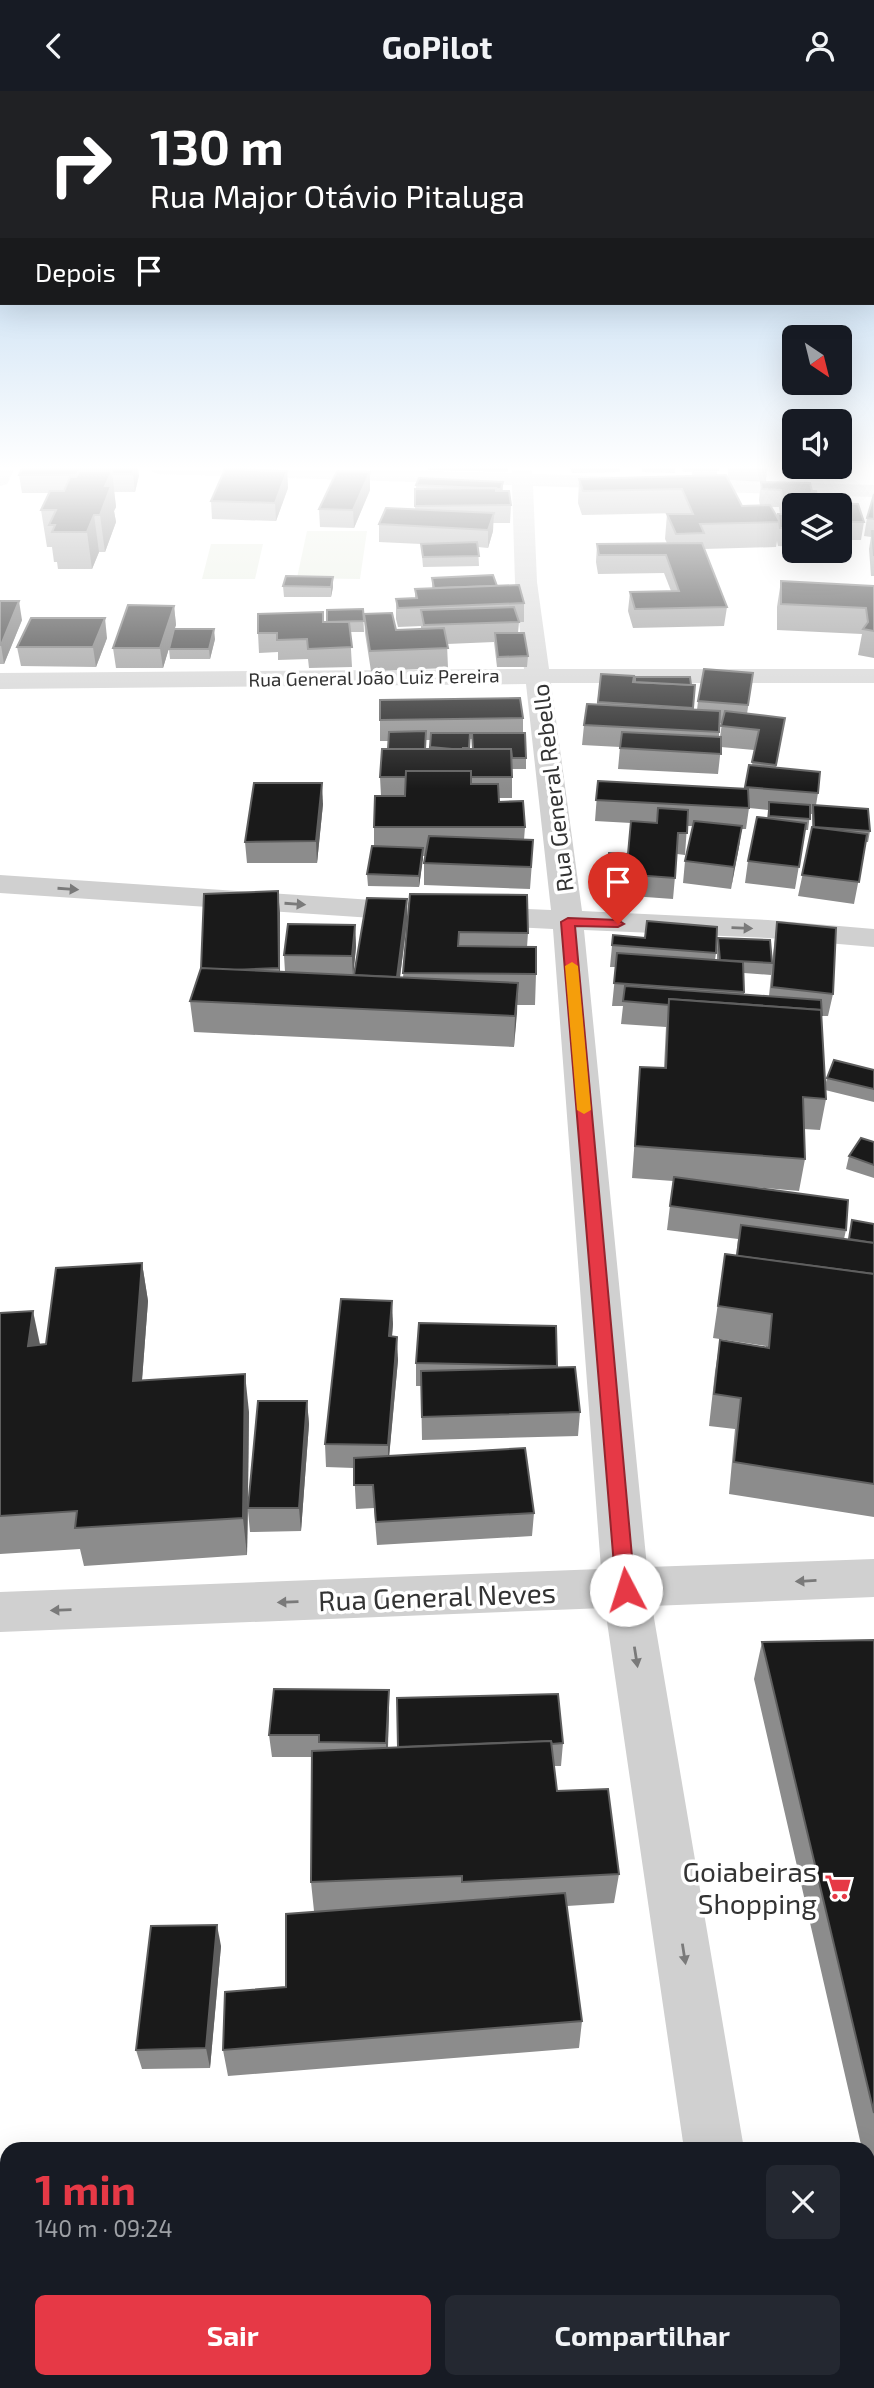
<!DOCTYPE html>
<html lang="pt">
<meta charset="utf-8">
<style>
:root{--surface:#171b24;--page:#242831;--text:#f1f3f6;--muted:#9ea1a6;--accent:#e63946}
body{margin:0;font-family:"Exo 2",sans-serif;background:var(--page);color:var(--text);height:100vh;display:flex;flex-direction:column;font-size:26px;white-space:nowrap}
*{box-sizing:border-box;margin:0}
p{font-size:23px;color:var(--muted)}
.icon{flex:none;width:38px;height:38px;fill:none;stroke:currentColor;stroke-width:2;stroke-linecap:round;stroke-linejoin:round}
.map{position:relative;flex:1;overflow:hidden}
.panel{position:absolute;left:0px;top:2051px;width:875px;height:247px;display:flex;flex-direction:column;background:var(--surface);border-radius:21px 21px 0 0;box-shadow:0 7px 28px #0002}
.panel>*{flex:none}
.top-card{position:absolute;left:0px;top:0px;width:875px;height:214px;box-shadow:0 7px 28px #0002;background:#202124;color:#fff;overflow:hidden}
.needle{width:46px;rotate:145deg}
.controls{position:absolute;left:782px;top:234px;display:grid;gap:14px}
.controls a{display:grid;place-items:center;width:70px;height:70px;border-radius:10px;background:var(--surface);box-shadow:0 7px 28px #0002;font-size:35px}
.pin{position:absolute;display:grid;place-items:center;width:60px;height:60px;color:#fff;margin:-72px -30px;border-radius:50% 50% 50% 0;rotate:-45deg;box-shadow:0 0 7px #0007}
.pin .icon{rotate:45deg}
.me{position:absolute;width:77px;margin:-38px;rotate:355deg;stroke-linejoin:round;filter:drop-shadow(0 0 5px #0008)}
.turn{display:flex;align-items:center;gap:24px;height:147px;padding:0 35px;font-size:32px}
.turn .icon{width:91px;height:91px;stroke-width:2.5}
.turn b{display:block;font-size:49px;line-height:60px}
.then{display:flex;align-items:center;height:66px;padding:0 35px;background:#0003;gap:14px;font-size:26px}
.round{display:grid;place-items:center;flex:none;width:74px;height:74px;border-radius:10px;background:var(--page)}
.summary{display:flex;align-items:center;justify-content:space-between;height:119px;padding:0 35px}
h1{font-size:42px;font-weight:700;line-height:52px;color:var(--accent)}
.action{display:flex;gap:14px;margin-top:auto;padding:14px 35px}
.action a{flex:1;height:80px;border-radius:10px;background:var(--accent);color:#fff;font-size:28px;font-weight:700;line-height:80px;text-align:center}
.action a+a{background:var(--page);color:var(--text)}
header{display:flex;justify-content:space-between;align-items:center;height:91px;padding:0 35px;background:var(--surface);font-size:32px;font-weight:700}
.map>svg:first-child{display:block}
</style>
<header><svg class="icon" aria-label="back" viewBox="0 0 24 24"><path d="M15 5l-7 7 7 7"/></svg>GoPilot<svg class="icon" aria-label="person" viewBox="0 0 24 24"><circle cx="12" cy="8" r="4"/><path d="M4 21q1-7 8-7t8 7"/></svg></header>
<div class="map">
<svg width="874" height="2297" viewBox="0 0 874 2297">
<rect width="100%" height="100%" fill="#fff"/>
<g fill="#e6ecdf">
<polygon points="307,440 367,440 360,488 297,487"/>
<polygon points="211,453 263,453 255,488 202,488"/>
</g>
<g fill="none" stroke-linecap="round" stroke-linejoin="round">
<g fill="#d0d0d0" fill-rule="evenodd">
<polygon points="0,377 15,377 7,393 0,395"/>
<polygon points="149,377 338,377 512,382 512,377 532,377 532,383 874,394 874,406 533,395 537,491 549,578 874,578 874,592 551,592 582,820 768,829 874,838 874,856 768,847 584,839 647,1476 874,1468 874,1506 652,1515 744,2058 684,2058 605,1517 0,1541 0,1501 601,1478 553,838 477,834 466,832 462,825 466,818 477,816 551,819 526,593 0,598 0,582 524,578 515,491 512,394 159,383 152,381"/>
<polygon points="0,784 417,812 428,814 432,821 428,828 417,830 0,802"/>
<polygon points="718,2291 784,2291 785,2297 719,2297"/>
</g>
</g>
<g fill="#8c8c8c" fill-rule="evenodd">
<polygon points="22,377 139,384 135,401 114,401 116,416 114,420 116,431 105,461 99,461 92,478 58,478 57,471 54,471 52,456 47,456 41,419 49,402 22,402 19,384"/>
<polygon points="428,377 508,377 508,381 428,379"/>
<polygon points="570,377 620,377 620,381 572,382"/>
<polygon points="642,377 675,377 675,382 642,381"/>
<path d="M682,377H717V384H726L728,387V377H767L766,391L729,389L742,415H760L759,409L761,391L810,392L812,400H816L819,412L858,413L864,431L861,449H840V415H794V456L778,455L777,450L776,456L704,458L727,516L724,535L633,537L628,520L630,501L671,500L664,482L598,483L596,471L597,453L667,452L665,448L667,423H680L679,422L582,424L578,412L579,388L692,385V381H683ZM771,416H779L780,423H778L777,427Z"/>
<polygon points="790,377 844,377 842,389 789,386"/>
<polygon points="287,380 288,397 276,430 212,428 211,410"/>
<polygon points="503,391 503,400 511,414 510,432 493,432 493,440 488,457 478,456 479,475 423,476 421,453 379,451 379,433 415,418 415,398 416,398 416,394"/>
<polygon points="370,399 354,437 320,436 319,418"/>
<polygon points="874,403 874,485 871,485 869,458 871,446 864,445 867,427"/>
<polygon points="333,486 333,496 331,506 284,506 283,495"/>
<polygon points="432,487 497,495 524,512 524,531 519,531 518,542 528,565 527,576 497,576 494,551 447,553 448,577 371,580 365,542 364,523 396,539 421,538 421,535 398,536 396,528 396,508 415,508 415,498 432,497"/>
<polygon points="781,490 874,495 874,567 858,564 862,543 777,539 777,516"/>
<polygon points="0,510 22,529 4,573 0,573"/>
<polygon points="174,515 176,534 174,538 215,548 210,568 170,568 169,558 174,540 163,577 116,577 113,557"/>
<polygon points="363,518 364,541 350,541 352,576 309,577 308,568 278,569 278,561 259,562 258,542 327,531"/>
<polygon points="107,547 96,576 21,575 17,556"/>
<path d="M753,582L747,623L785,627L776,677L818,702L816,714L870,740L868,751H866L854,813L798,805L812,739V723H810L808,739H805L795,798L745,792L748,770L767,727L768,719L749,717L746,738H741L731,798L683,792L685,770L693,735H687L685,764L677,763L673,808L604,803L606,782L628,763L631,732L595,730L598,690L745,698L749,674H752L754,659L721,656L718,683L618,678L620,656L582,654L584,634L597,613L601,583L633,591H634L635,586L695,594L693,619H697L698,610ZM719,632H722L720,646H719Z"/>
<path d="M380,609L523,627V642L526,667V678H512V707H499V711L525,736L524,749L532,771L530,798L424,794V772L425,765H423L419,796L368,795L367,783L374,755V736L381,705L380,686L388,658L389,650H380ZM470,648H472V658H469ZM426,649H431L430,658H426Z"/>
<polygon points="323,713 317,772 247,772 245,751"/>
<path d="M407,808V830L528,842L527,856L536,883L535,914H517L514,956L194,941L190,910L280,822V881H285L284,864L355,834L356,856L353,884ZM407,832L403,887L400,886Z"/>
<path d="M777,831L833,903L828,925H822L821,928L825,995L827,987L874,979V1011L825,999L826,1008L820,1039L804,1038L805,1068L799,1100L753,1096L846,1139L844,1148H848L874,1133V1426L729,1403L735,1338L709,1335L715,1281L720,1249L766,1256V1255L713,1247L725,1163L736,1165L738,1148L667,1139L673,1090L632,1087L640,976L664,977L666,936L621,933L623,915H612L616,876H610L613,844L716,862L715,869H717V859L718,847L772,871ZM772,875L769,905L744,904V882L771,884Z"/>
<polygon points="874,1051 874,1087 846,1078 849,1065"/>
<polygon points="142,1172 148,1210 142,1289 249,1321 248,1413 307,1310 309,1333 301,1440 250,1441 248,1420 247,1464 84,1475 80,1458 0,1463 0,1222 40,1254 46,1253"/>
<polygon points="393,1233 392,1245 398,1269 389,1365 534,1422 532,1445 377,1454 374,1417 356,1418 354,1377 326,1376 325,1353"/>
<polygon points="556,1235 557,1276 580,1321 578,1345 422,1349 421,1295 416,1295 416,1272"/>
<polygon points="874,1549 874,2112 868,2085 868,2058 862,2058 754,1588 762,1551"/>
<polygon points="389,1599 389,1621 388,1657 563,1652 561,1675 554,1675 557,1700 619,1783 614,1812 567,1815 582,1930 579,1957 228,1985 223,1959 286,1896 314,1820 311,1791 312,1666 272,1666 269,1644"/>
<polygon points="221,1855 210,1977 142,1978 136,1959"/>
</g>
<g fill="#5f5f5f">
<polygon points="134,377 138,377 139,384 135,401 133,383"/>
<polygon points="112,380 116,416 114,420 116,431 105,461 100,424 105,395"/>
<polygon points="287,380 288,397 276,430 275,412"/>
<polygon points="370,381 370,399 354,437 353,419"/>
<polygon points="494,422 493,440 488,457 488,439"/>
<polygon points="94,424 99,461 92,478 87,441"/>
<polygon points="333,486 333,496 331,506 331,496"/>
<polygon points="19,510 22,529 4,573 1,554"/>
<polygon points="174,515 176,534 163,577 160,557"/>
<polygon points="105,527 107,547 96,576 93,556"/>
<polygon points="214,538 215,548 210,568 209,558"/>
<polygon points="322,692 323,713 317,772 316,750"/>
<polygon points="742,735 739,756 731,798 734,776"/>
<polygon points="423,757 423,768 419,796 419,785"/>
<polygon points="278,800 280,822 280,899 279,877"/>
<polygon points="407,808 407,830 397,909 397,886"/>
<polygon points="355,834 356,856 353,887 352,865"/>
<polygon points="518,892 517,922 514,956 515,925"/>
<polygon points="142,1172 148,1210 139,1328 133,1290"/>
<polygon points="392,1210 393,1233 390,1269 389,1245"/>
<polygon points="33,1220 41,1258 28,1255"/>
<polygon points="397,1246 398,1269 388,1378 388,1354"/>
<polygon points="245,1283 249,1321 247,1464 243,1427"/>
<polygon points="307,1310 309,1333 301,1440 299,1417"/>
<polygon points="389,1599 389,1621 387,1674 386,1652"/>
<polygon points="217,1834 221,1855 210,1977 206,1957"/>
</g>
<g fill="#1a1a1a" stroke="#5f5f5f" stroke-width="2">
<polygon points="22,377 134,377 133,383 112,383 112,380 79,380 77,384 19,384"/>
<polygon points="694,377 717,377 718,379 694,379"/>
<polygon points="225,378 287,380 275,412 211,410"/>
<polygon points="79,380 112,380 105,395 111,395 100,424 94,424 87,441 52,441 55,434 49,434 56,419 41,419 50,400 64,400 70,386 76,386"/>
<polygon points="337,380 370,381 353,419 319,418"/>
<polygon points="726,384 742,415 770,414 780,431 700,433 704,442 676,443 667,423 693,423 682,398 583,400 579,388"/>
<polygon points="419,387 503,391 501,398 416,394"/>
<polygon points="761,391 810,392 812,400 816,400 819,412 858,413 864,431 840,431 840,415 794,415 794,437 780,437 778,423 786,423 781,399 762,398"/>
<polygon points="496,397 496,400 509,400 511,414 415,415 415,398"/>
<polygon points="874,403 874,428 867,427"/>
<polygon points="386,417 494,422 488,439 379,433"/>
<polygon points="872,440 874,440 874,465"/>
<polygon points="477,451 479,465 423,466 421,453"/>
<polygon points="702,452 727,516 635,518 630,501 679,500 666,464 599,464 597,453"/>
<polygon points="493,484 497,495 434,497 432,487"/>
<polygon points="286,485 333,486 331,496 283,495"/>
<polygon points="781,490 874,495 874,540 863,538 868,531 866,517 781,513"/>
<polygon points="519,494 524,512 398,517 396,508 417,507 415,498"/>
<polygon points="0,510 19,510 1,554 0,554"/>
<polygon points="128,514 174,515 160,557 113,557"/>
<polygon points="514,516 519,531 424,534 421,519"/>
<polygon points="363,518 364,530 327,531 327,519"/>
<polygon points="323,521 323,531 349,531 352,556 308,558 307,548 277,549 277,542 258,542 258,523"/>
<polygon points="392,522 396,539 444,537 448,557 370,560 364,523"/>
<polygon points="31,527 105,527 93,556 17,556"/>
<polygon points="174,538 214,538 209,558 169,558"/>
<polygon points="495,542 524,542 528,565 498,566"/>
<polygon points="704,578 753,582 748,614 698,610"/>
<polygon points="601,583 634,585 633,591 695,594 693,617 598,611"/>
<polygon points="635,586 690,586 691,594 635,591"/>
<polygon points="520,607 523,627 380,629 380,609"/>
<polygon points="587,613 720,620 719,641 584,634"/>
<polygon points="725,620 785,627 776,674 752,671 759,639 721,635"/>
<polygon points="426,640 425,658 452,658 430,656 431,642 470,642 469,657 463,657 463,658 388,658 389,641"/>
<polygon points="622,641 721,646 721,663 620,657"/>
<polygon points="472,642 525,642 526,667 512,667 511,658 473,658"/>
<polygon points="382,658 511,658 512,686 471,686 471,680 406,680 406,686 380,686"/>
<polygon points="749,674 820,681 818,702 745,696"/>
<polygon points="406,680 471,680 471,693 498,693 499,711 523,710 525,736 374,736 375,705 405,705"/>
<polygon points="598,690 748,698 749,717 596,709"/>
<polygon points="254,692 322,692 316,750 245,751"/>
<polygon points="769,711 810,714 810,728 769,725"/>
<polygon points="813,714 868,718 870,740 814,736"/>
<polygon points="658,717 688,719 687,742 678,742 675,787 606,782 609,762 628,763 631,730 657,732"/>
<polygon points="757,726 806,732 799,776 748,770"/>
<polygon points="694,730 742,735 734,776 685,770"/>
<polygon points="812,736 867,743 859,791 802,784"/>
<polygon points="429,745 533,749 531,776 424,772"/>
<polygon points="372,755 423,757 419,785 367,783"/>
<polygon points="278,800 279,877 234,879 201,878 204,803"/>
<polygon points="410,803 527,804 528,842 459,841 458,855 536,856 536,883 403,882"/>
<polygon points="367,807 407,808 397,886 354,884"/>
<polygon points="647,830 717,836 716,862 612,854 613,844 645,847"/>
<polygon points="777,831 836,837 833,903 772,896"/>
<polygon points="288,833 355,834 352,865 284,864"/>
<polygon points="718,847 770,849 772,872 720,869"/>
<polygon points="617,862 743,871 744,901 614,892"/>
<polygon points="201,877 518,892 515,925 190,910"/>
<polygon points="625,895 821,909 822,925 821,919 669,908 669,914 623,910"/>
<polygon points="669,908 821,919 826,1008 803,1006 805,1068 635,1055 640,976 666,977"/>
<polygon points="834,969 874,979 874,998 827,987"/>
<polygon points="861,1047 874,1051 874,1074 849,1065"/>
<polygon points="674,1086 848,1109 846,1139 670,1115"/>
<polygon points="852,1129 874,1133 874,1152 849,1148"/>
<polygon points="741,1134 874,1152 874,1183 737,1165"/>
<polygon points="725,1163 874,1183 874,1393 734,1371 741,1307 714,1303 720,1249 769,1257 772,1223 718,1215"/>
<polygon points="142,1172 133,1290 245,1283 243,1427 75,1437 77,1420 0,1425 0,1222 33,1220 28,1255 46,1253 56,1177"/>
<polygon points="341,1208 392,1210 389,1245 397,1246 388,1354 325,1353"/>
<polygon points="419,1232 556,1235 557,1275 416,1272"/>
<polygon points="575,1276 580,1321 422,1326 421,1280"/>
<polygon points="258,1310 307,1310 299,1417 248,1417"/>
<polygon points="525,1357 534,1422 376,1431 373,1394 354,1394 354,1367"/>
<polygon points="874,1549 874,2022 762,1551"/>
<polygon points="274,1598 389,1599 386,1652 319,1651 319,1644 269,1644"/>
<polygon points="558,1603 563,1652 552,1653 551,1650 398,1656 397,1607"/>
<polygon points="551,1650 557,1700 608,1698 619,1783 462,1791 462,1785 311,1791 312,1660"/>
<polygon points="565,1802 582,1930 223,1959 225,1901 286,1896 286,1823"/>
<polygon points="217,1834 206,1957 136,1959 151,1835"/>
</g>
<defs><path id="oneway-solid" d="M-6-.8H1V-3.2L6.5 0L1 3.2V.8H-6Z" transform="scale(1.75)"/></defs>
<g fill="#7a7a7a">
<use href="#oneway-solid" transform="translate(68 798) rotate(4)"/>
<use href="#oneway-solid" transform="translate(295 813) rotate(4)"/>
<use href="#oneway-solid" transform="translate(742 837) rotate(2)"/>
<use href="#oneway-solid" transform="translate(806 1490) rotate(177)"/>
<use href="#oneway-solid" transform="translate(288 1511) rotate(178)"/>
<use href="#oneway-solid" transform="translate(61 1519) rotate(178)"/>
<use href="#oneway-solid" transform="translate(636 1566) rotate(81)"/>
<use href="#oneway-solid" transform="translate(684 1863) rotate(81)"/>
</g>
<linearGradient id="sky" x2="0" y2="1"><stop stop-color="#9ec6ea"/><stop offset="0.54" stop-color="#fff"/><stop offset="1" stop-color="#fff" stop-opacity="0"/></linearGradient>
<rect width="874" height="698" fill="url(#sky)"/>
<polygon fill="#e63946" stroke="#96252e" stroke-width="2" points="568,827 618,829 624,833 618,836 575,835 635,1499 632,1504 626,1507 619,1504 616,1499 561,831"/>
<polygon fill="#f59e0b" points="572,871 578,875 591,1019 584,1023 577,1019 565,875"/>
<defs>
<g id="supermarket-bare" transform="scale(2.1)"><path d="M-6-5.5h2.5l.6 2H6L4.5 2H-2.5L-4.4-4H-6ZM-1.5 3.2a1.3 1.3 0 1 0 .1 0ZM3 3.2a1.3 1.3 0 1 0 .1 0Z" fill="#e63946" stroke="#fff" stroke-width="2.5" paint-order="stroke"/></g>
</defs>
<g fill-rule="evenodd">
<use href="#supermarket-bare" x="838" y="1796"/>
</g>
<g text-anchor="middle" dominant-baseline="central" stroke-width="7" stroke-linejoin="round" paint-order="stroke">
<g font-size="19" fill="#333" stroke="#fff">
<text transform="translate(374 586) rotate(-1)">Rua General João Luiz Pereira</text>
</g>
<g font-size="23" fill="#333" stroke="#fff">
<text transform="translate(552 697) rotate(-97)">Rua General Rebello</text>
</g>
<g font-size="28" fill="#333" stroke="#fff">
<text transform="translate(437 1505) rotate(-2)">Rua General Neves</text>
</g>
<g font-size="28" fill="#333" stroke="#fff" text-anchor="end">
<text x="817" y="1780">Goiabeiras<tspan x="817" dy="32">Shopping</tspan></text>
</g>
</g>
</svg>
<div class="controls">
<a><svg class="needle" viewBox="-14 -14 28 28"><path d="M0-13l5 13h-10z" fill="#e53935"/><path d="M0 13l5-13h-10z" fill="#9ea1a6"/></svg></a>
<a><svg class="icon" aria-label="sound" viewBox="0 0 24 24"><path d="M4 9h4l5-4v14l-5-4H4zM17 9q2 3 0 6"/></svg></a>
<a><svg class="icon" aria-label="layers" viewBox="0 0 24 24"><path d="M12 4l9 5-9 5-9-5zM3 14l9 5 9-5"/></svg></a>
</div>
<div class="pin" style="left:618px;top:833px;background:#d93025"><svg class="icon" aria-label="arrive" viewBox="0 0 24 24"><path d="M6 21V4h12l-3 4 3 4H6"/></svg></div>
<svg class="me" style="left:626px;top:1499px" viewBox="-20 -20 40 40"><circle r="19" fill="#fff"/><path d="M0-13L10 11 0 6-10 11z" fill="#e63946"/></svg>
<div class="top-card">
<div class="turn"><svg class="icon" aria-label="right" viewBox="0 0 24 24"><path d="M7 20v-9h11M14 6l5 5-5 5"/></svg><div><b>130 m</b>Rua Major Otávio Pitaluga</div></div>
<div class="then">Depois<svg class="icon" aria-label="arrive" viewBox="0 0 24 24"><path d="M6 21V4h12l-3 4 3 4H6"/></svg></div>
</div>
<section class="panel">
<div class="summary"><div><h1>1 min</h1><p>140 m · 09:24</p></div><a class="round"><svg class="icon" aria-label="close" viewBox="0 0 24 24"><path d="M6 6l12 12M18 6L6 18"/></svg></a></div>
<div class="action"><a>Sair</a><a>Compartilhar</a></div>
</section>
</div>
